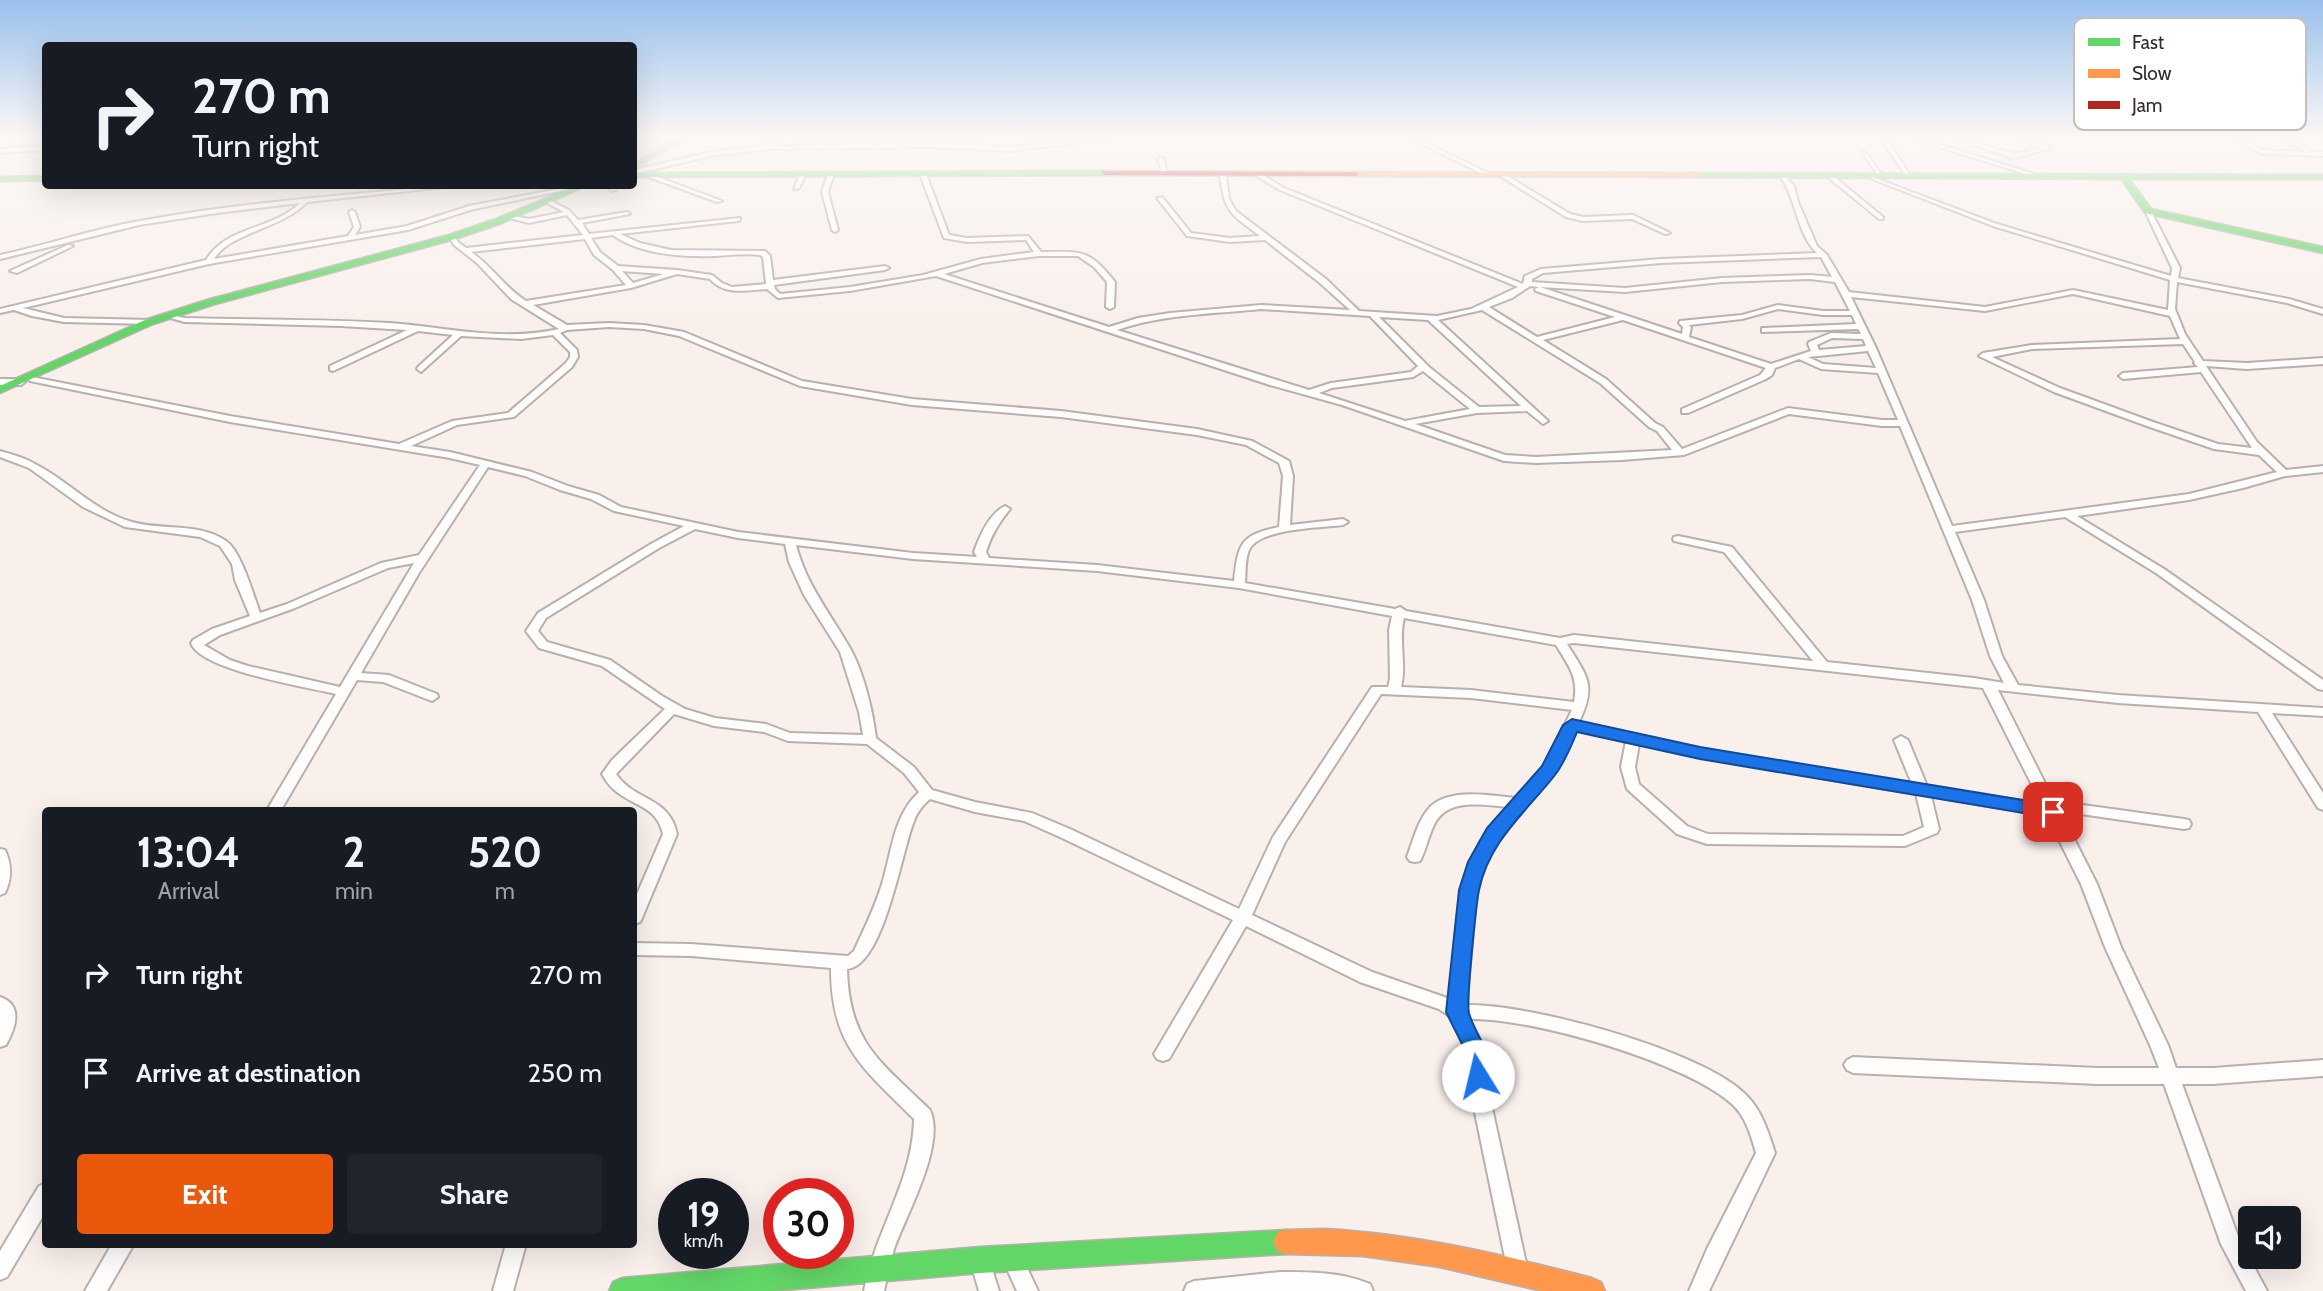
<!DOCTYPE html>
<style>
:root{--surface:#171b24;--page:#20242c;--text:#f1f3f6;--muted:#9ea1a6;--accent:#ea580c}
body{margin:0;font-family:Cabin,sans-serif;background:var(--page);color:var(--text);height:100vh;display:flex;flex-direction:column;font-size:26px;white-space:nowrap}
*{box-sizing:border-box;margin:0}
p{font-size:23px;color:var(--muted)}
.icon{flex:none;width:38px;height:38px;fill:none;stroke:currentColor;stroke-width:2;stroke-linecap:round;stroke-linejoin:round}
.map{position:relative;flex:1;overflow:hidden}
.details{position:absolute;left:42px;top:807px;width:595px;height:441px;display:flex;flex-direction:column;background:var(--surface);border-radius:7px;box-shadow:0 7px 28px #0002}
.details>*{flex:none}
.guide{position:absolute;left:42px;top:42px;width:595px;height:147px;border-radius:7px;box-shadow:0 7px 28px #0002;background:#171b24;color:var(--text);overflow:hidden}
.tools{position:absolute;left:2238px;top:1206px;display:grid;gap:14px}
.tools a{display:grid;place-items:center;width:63px;height:63px;border-radius:7px;background:var(--surface);box-shadow:0 7px 28px #0002;font-size:35px}
.speed{position:absolute;left:658px;top:1178px;display:flex;gap:14px;font-size:35px;font-weight:700;text-align:center}
.speed>*{display:grid;place-content:center;width:91px;height:91px;border-radius:50%;background:var(--surface);box-shadow:0 7px 28px #0002;line-height:1}
.speed small{font-size:18px;font-weight:400}
.speed .limit{border:10px solid #d22;background:#fff;color:#111}
.pin{position:absolute;display:grid;place-items:center;width:60px;height:60px;color:#fff;margin:-30px;border-radius:14px;box-shadow:0 4px 10px #0006}
.me{position:absolute;width:77px;margin:-38px;rotate:351deg;stroke-linejoin:round;filter:drop-shadow(0 0 5px #0008)}
.turn{display:flex;align-items:center;gap:24px;height:147px;padding:0 35px;font-size:32px}
.turn .icon{width:91px;height:91px;stroke-width:2.5}
.turn b{display:block;font-size:49px;line-height:60px}
.eta{display:flex;justify-content:space-evenly;align-items:center;height:119px;text-align:center}
.eta b{font-size:42px;font-weight:800;line-height:49px}
.button{display:flex;gap:14px;margin-top:auto;padding:14px 35px}
.button a{flex:1;height:80px;border-radius:7px;background:var(--accent);color:#fff;font-size:28px;font-weight:800;line-height:80px;text-align:center}
.button a+a{background:var(--page);color:var(--text)}
ul{padding:0;list-style:none}
li{display:flex;align-items:center;gap:21px;height:98px;padding:0 35px}
li div{flex:1}
li b{display:block;font-size:26px}
li em{font-style:normal}
.map>svg:first-child{display:block}
</style>
<div class="map">
<svg width="2323" height="1291" viewBox="0 0 2323 1291">
<rect width="100%" height="100%" fill="#f9f0ec"/>
<g fill="none" stroke-linecap="round" stroke-linejoin="round">
<g stroke="#b8b0ac" stroke-width="4">
<g id="street">
<polygon points="46,139 13,144 10,142 23,139"/>
<polygon points="1089,139 1112,139 1010,151 932,147 767,149 711,156 634,174 634,170 711,152 777,144 780,146 932,143 1010,147"/>
<polygon points="1411,139 1418,139 1492,175 1487,176"/>
<polygon points="1881,139 1887,139 1911,177 1907,177"/>
<polygon points="1913,139 1922,139 2044,177 2039,178"/>
<polygon points="1952,139 1962,139 2015,154 2042,148 2017,139 2026,139 2052,148 2010,159 2008,156"/>
<polygon points="2232,139 2239,139 2263,150 2306,152 2282,139 2289,139 2311,150 2311,152 2323,152 2323,156 2262,154"/>
<polygon points="46,146 46,150 0,153 0,149"/>
<polygon points="1862,152 1866,152 1883,177 1879,177"/>
<polygon points="1161,157 1164,159 1167,174 1162,173 1158,159"/>
<polygon points="803,172 806,174 799,188 794,189 800,174"/>
<polygon points="831,172 834,174 828,192 838,230 835,232 832,230 822,192 828,174"/>
<path d="M923,172L926,174L949,235L967,238L1028,236L1041,252C1082,252 1088,248 1115,282L1114,307L1110,309L1106,307L1107,282L1094,267L1078,256H1039L982,263L944,274L1109,327L1138,318L1170,313L1261,305L1350,310L1320,283L1265,240L1230,242L1187,236L1157,198L1162,197L1191,233L1230,238L1260,236C1231,214 1224,213 1220,174L1223,172L1226,174L1229,199L1236,211L1326,279L1359,311L1437,316L1471,309L1518,287L1280,190L1255,175V173H1259L1284,188L1523,284L1525,276L1541,269L1661,259L1817,253C1797,235 1796,197 1780,176L1783,174L1794,186L1798,202L1817,246L1827,255L1849,292L1985,307L2073,290L2168,310L2170,280L1993,226L1867,177V175L1997,224L2171,276L2172,268L2145,211L2148,209L2151,211L2180,268L2178,278L2289,299L2323,309V314L2287,303L2177,282L2175,309L2185,334L2203,361L2247,363L2323,358V364L2247,369L2206,366L2257,442L2286,470L2323,466V472L2285,476L2243,488L2189,500L2077,516L2164,569L2323,680V690L2318,689L2156,573L2065,517L1955,532L1984,600L2002,656L2018,685L2118,695L2323,708V716L2272,713L2323,793V810L2318,808L2258,712L2118,703L1998,690L2054,801L2184,819L2189,820L2191,824L2189,828L2184,829L2060,811L2097,884L2121,947L2168,1045L2176,1068H2213L2323,1060V1076L2213,1084H2182L2239,1239L2267,1291H2246L2221,1244L2164,1084H2097L1853,1073L1847,1070L1844,1065L1847,1060L1853,1057L2097,1068H2159L2150,1045L2105,947L2081,884L2047,816L1931,796L1939,829L1937,833L1905,846L1707,844L1677,834L1627,789L1621,767L1626,741L1576,730L1555,772L1500,835L1486,862L1477,890L1466,1005C1527,1003 1706,1051 1747,1096C1762,1111 1769,1134 1775,1153L1709,1291H1689L1707,1249L1756,1153C1751,1136 1746,1117 1733,1105C1689,1063 1530,1017 1469,1019L1482,1044L1492,1108L1528,1272L1525,1279L1518,1282L1511,1279L1508,1272L1474,1108L1464,1044L1451,1017L1439,1009L1360,982L1246,926L1169,1059L1163,1061L1157,1059L1154,1054L1157,1049L1233,920L1060,837L1024,821L975,812L930,799C923,805 917,812 914,821C902,849 884,967 847,969C849,1044 881,1062 930,1110C946,1145 906,1215 894,1249C890,1263 887,1277 884,1291H864C875,1231 913,1181 914,1119C863,1068 831,1046 831,968L691,956L634,955V943L691,944L848,956L854,951C864,929 875,907 882,884C892,852 893,816 919,792L904,773L867,744L788,741L764,732L714,726L674,714L616,774C635,802 669,796 677,834L642,918L640,922L634,924V901L663,834C657,807 636,807 617,792C610,787 606,781 602,774L612,760L665,709L602,666L539,648L526,631L538,613L651,544L684,526L614,511L591,499L560,490L525,476L488,467L419,573L361,673L389,675L437,694L438,697L432,701L383,682L357,680L281,810H267L336,694C307,687 200,670 191,643L193,640L212,629L250,616L235,580L232,564L220,546L200,537L125,527L83,507L29,468L0,457V451C11,454 25,458 35,464C69,481 95,512 132,522C162,531 199,522 226,541C241,551 253,594 260,613L287,604L381,563L419,555L480,465L450,458L230,422L30,381L26,378L27,376L230,416L399,444L452,421L508,413L566,363L570,357V352L553,335L521,339L461,336L421,372L417,369L418,367L453,335L418,331L333,371L330,370V366L407,330L341,326L185,322L163,316L167,314L185,318C253,320 321,319 389,323C446,327 502,342 559,329L511,299L477,263L454,245L449,237L454,236L459,243L466,248L583,235L567,215L529,223L505,217L508,215L529,219L564,212L545,202L544,201L547,199L569,210L578,220L627,212L630,214L582,223L589,234L740,218V220L738,221L620,234L640,243L671,250L765,251L770,256L773,280L885,266L889,268L885,270L774,285L775,289L780,294L850,287L923,275L981,259L1034,252L1026,240L967,242L944,238L920,174ZM613,235C641,255 682,257 715,256C730,255 745,253 760,255L763,257L766,284L732,287L722,283L712,275L677,270L618,266L600,252L591,238ZM585,239L594,255L613,270L626,285L526,301C505,288 492,266 471,252ZM1821,257L1832,277L1810,275L1722,278L1625,288L1532,282V279L1543,273L1661,263ZM622,271L664,274L633,283ZM677,274L710,279C725,296 746,290 767,289L778,298L850,291L936,276L1270,385L1342,405L1504,461L1536,463L1622,460L1684,455L1789,414L1882,426H1900L1972,600L1990,656L2004,683L1974,678L1827,662L1732,547L1678,536L1674,537L1673,539L1674,541L1724,552L1813,661L1574,635L1560,638L1406,611L1400,607L1395,609L1245,583C1246,572 1245,559 1249,550C1259,528 1321,528 1343,525L1348,522L1343,519L1290,525L1293,476L1289,461L1252,441L1197,429L1061,411L912,399L802,381L684,332L644,325L609,323L567,325L533,305L631,288ZM1810,279L1835,282L1850,311H1823L1778,305L1742,315L1680,321L1679,323L1683,327L1682,334L1540,287L1625,292L1722,282ZM1530,286L1539,287L1535,289L1536,291L1615,317L1537,337L1489,307L1512,298ZM2073,294L2170,316L2180,339L2032,345L1983,353L1979,356L2054,392L2147,426L2214,449L2259,455L2277,472L2189,494L1952,526L1876,348L1851,297L1985,311ZM1261,309L1370,316L1418,366L1411,372L1331,383L1309,390L1117,330C1163,314 1213,314 1261,309ZM1778,309L1823,315H1852L1856,324L1765,328H1762V332L1858,329L1861,334L1831,333L1809,342L1808,344L1811,351L1771,364L1689,337L1691,327L1689,325L1742,319ZM1482,310L1600,383L1649,427L1657,431L1672,450L1536,457L1505,455L1415,424L1477,413L1527,411L1543,424L1548,421L1438,320ZM1379,317L1428,320L1521,406L1479,407L1429,367ZM1623,320L1766,368L1760,375L1682,409V413H1688L1766,379L1772,375L1775,368L1799,359L1821,369L1878,373L1898,420H1882L1788,408L1682,449L1663,427L1655,423L1606,379L1543,340ZM609,327L644,329L679,336L800,386L912,405L1061,417L1197,435L1246,445L1279,463L1283,476L1279,527C1240,535 1238,544 1234,581L1097,565L989,558L986,552C991,535 999,523 1010,509L1005,506C989,514 980,535 974,552L977,557L913,553L738,532L621,507L599,495L568,486L532,472L450,452L411,446L457,425L514,417L572,367L578,357L577,350L560,333L567,330ZM1832,338L1863,339L1866,346L1819,350L1817,345ZM2183,344L2195,362L2194,363L2198,367L2123,373L2119,376L2123,379L2201,372L2252,448L2218,444L2153,422L2060,388L1992,357L2032,349ZM1868,351L1876,368L1823,364L1808,357ZM1423,371L1470,409L1405,421L1319,393L1332,388L1413,377ZM695,529L738,538L785,544L789,562L804,595L840,652L859,712L863,735L790,733L766,724L715,718L685,709L662,696L610,660L547,642L538,631L546,618L659,548ZM796,545L913,559L1097,571L1239,588L1392,616L1389,630L1390,679L1388,687H1372L1273,837L1239,909L1070,829L1032,813L975,802L932,790L914,767L876,738C873,712 864,674 851,650C831,614 807,587 796,545ZM414,563L340,687L248,666L230,660L204,645L220,635L295,608L388,568ZM1404,618L1556,645C1568,665 1579,677 1574,702L1471,690L1401,687C1407,664 1398,641 1404,618ZM1574,643L1983,688L2042,805L1927,786L1908,740L1901,736L1894,740L1912,784L1700,749L1579,722C1597,685 1587,676 1567,644ZM1381,694L1471,698L1572,710L1544,767L1516,798C1491,796 1451,787 1430,807C1418,820 1413,841 1407,857L1410,861L1415,862L1420,861C1426,850 1428,837 1434,825C1447,797 1483,805 1508,807C1502,814 1495,820 1490,827C1453,875 1456,942 1450,999L1372,972L1252,915L1285,842ZM1639,744L1700,757L1916,794L1924,827L1903,836L1708,834L1687,826L1639,784L1635,767Z"/>
<polygon points="646,174 650,174 722,201 717,202 646,176"/>
<polygon points="1500,174 1504,174 1570,214 1583,217 1633,215 1670,233 1665,234 1632,219 1583,221 1566,217 1500,176"/>
<polygon points="1828,175 1832,175 1883,217 1883,219 1879,219 1828,177"/>
<path d="M438,186H454L307,202C282,229 230,232 214,259L348,236L354,227L349,212L352,210L355,212L360,227L355,235L407,226L469,206L574,186H584L470,210L408,230L209,264L23,308L64,318L152,320L153,322L149,324L64,322L32,316L14,310L0,313V309L206,260C226,226 273,230 300,203L217,213L139,225L0,259V255C47,245 93,229 140,221C239,203 338,196 438,186Z"/>
<polygon points="608,186 614,186 616,190 611,191"/>
<polygon points="68,245 73,246 17,273 10,271"/>
<polygon points="0,379 21,379 25,382 21,385 0,385"/>
<path d="M0,849L5,850C12,865 12,878 5,893L0,895Z"/>
<path d="M0,997C24,1005 15,1029 6,1045L0,1047Z"/>
<polygon points="46,1183 46,1211 7,1277 0,1280 0,1251 39,1186"/>
<polygon points="112,1244 134,1244 107,1291 85,1291"/>
<polygon points="506,1244 526,1244 513,1291 493,1291"/>
<polygon points="1012,1248 1019,1251 1038,1291 1017,1291 1002,1258 1005,1251"/>
<polygon points="980,1250 987,1253 999,1291 979,1291 970,1260 973,1253"/>
<path d="M1280,1272C1310,1272 1342,1272 1370,1284L1373,1291H1184L1187,1284L1194,1281Z"/>
</g>
</g>
<g stroke="#b8b0ac" stroke-width="3">
<g id="fast">
<polygon points="675,139 684,139 634,169 634,164"/>
<polygon points="1104,171 1107,175 634,177 634,173"/>
<polygon points="1693,173 2323,175 2323,179 2129,179 2151,209 2323,247 2323,253 2145,213 2121,179 1696,177"/>
<polygon points="46,176 46,180 0,181 0,177"/>
<polygon points="576,186 586,186 502,223 455,239 215,304 153,324 0,393 0,386 145,320 207,300 449,235 496,219"/>
<polygon points="1286,1230 1295,1233 1299,1242 1295,1251 1286,1254 980,1273 773,1291 609,1291 613,1282 622,1278 980,1247"/>
</g>
</g>
<g stroke="#b8b0ac" stroke-width="3">
<g id="slow">
<polygon points="1355,172 1696,173 1700,175 1696,177 1352,176"/>
<path d="M1325,1229C1416,1234 1504,1255 1592,1278L1601,1282L1605,1291H1542L1440,1267L1363,1256L1286,1254L1277,1251L1273,1242L1277,1233L1286,1230Z"/>
</g>
</g>
<g stroke="#b8b0ac" stroke-width="3">
<polygon id="jam" points="1101,171 1355,172 1359,174 1355,176 1104,175"/>
</g>
<use href="#street" fill="#fefdfc" fill-rule="evenodd"/>
<use href="#fast" fill="#63d668" fill-rule="evenodd"/>
<use href="#slow" fill="#ff974d" fill-rule="evenodd"/>
<use href="#jam" fill="#b3261e" fill-rule="evenodd"/>
</g>
<linearGradient id="sky" x2="0" y2="1"><stop stop-color="#99c0ec"/><stop offset="0.43" stop-color="#fcf8f6"/><stop offset="1" stop-color="#fcf8f6" stop-opacity="0"/></linearGradient>
<rect width="2323" height="320" fill="url(#sky)"/>
<path fill="#1a73e8" stroke="#114b97" stroke-width="2" d="M1572,719L1700,747L2053,805L2060,807L2063,812L2060,816L2053,818L1700,759L1577,732C1571,746 1565,762 1555,775C1526,812 1489,841 1479,890C1476,905 1466,1003 1469,1013C1475,1036 1498,1058 1486,1083L1478,1086L1469,1083L1462,1044L1446,1012L1459,890L1468,862L1487,828L1542,766L1563,725Z"/>
<rect x="2074" y="18" width="232" height="112" rx="10" fill="#fff" stroke="#c2bfbe" stroke-width="2"/>
<rect x="2088" y="38" width="32" height="8" fill="#63d668"/>
<rect x="2088" y="69" width="32" height="9" fill="#ff974d"/>
<rect x="2088" y="101" width="32" height="8" fill="#b3261e"/>
<g font-size="19" fill="#342a27">
<text x="2132" y="49">Fast</text>
<text x="2132" y="80">Slow</text>
<text x="2132" y="112">Jam</text>
</g>
</svg>
<div class="tools">
<a><svg class="icon" aria-label="sound" viewBox="0 0 24 24"><path d="M4 9h4l5-4v14l-5-4H4zM17 9q2 3 0 6"/></svg></a>
</div>
<div class="speed"><div>19<small>km/h</small></div><div class="limit">30</div></div>
<div class="pin" style="left:2053px;top:812px;background:#d93025"><svg class="icon" aria-label="arrive" viewBox="0 0 24 24"><path d="M6 21V4h12l-3 4 3 4H6"/></svg></div>
<svg class="me" style="left:1478px;top:1076px" viewBox="-20 -20 40 40"><circle r="19" fill="#fff"/><path d="M0-13L10 11 0 6-10 11z" fill="#1a73e8"/></svg>
<div class="guide">
<div class="turn"><svg class="icon" aria-label="right" viewBox="0 0 24 24"><path d="M7 20v-9h11M14 6l5 5-5 5"/></svg><div><b>270 m</b>Turn right</div></div>
</div>
<section class="details">
<div class="eta">
<div><b>13:04</b><p>Arrival</p></div>
<div><b>2</b><p>min</p></div>
<div><b>520</b><p>m</p></div>
</div>
<ul>
<li><svg class="icon" aria-label="right" viewBox="0 0 24 24"><path d="M7 20v-9h11M14 6l5 5-5 5"/></svg><div><b>Turn right</b></div><em>270 m</em></li>
<li><svg class="icon" aria-label="arrive" viewBox="0 0 24 24"><path d="M6 21V4h12l-3 4 3 4H6"/></svg><div><b>Arrive at destination</b></div><em>250 m</em></li>
</ul>
<div class="button"><a>Exit</a><a>Share</a></div>
</section>
</div>
